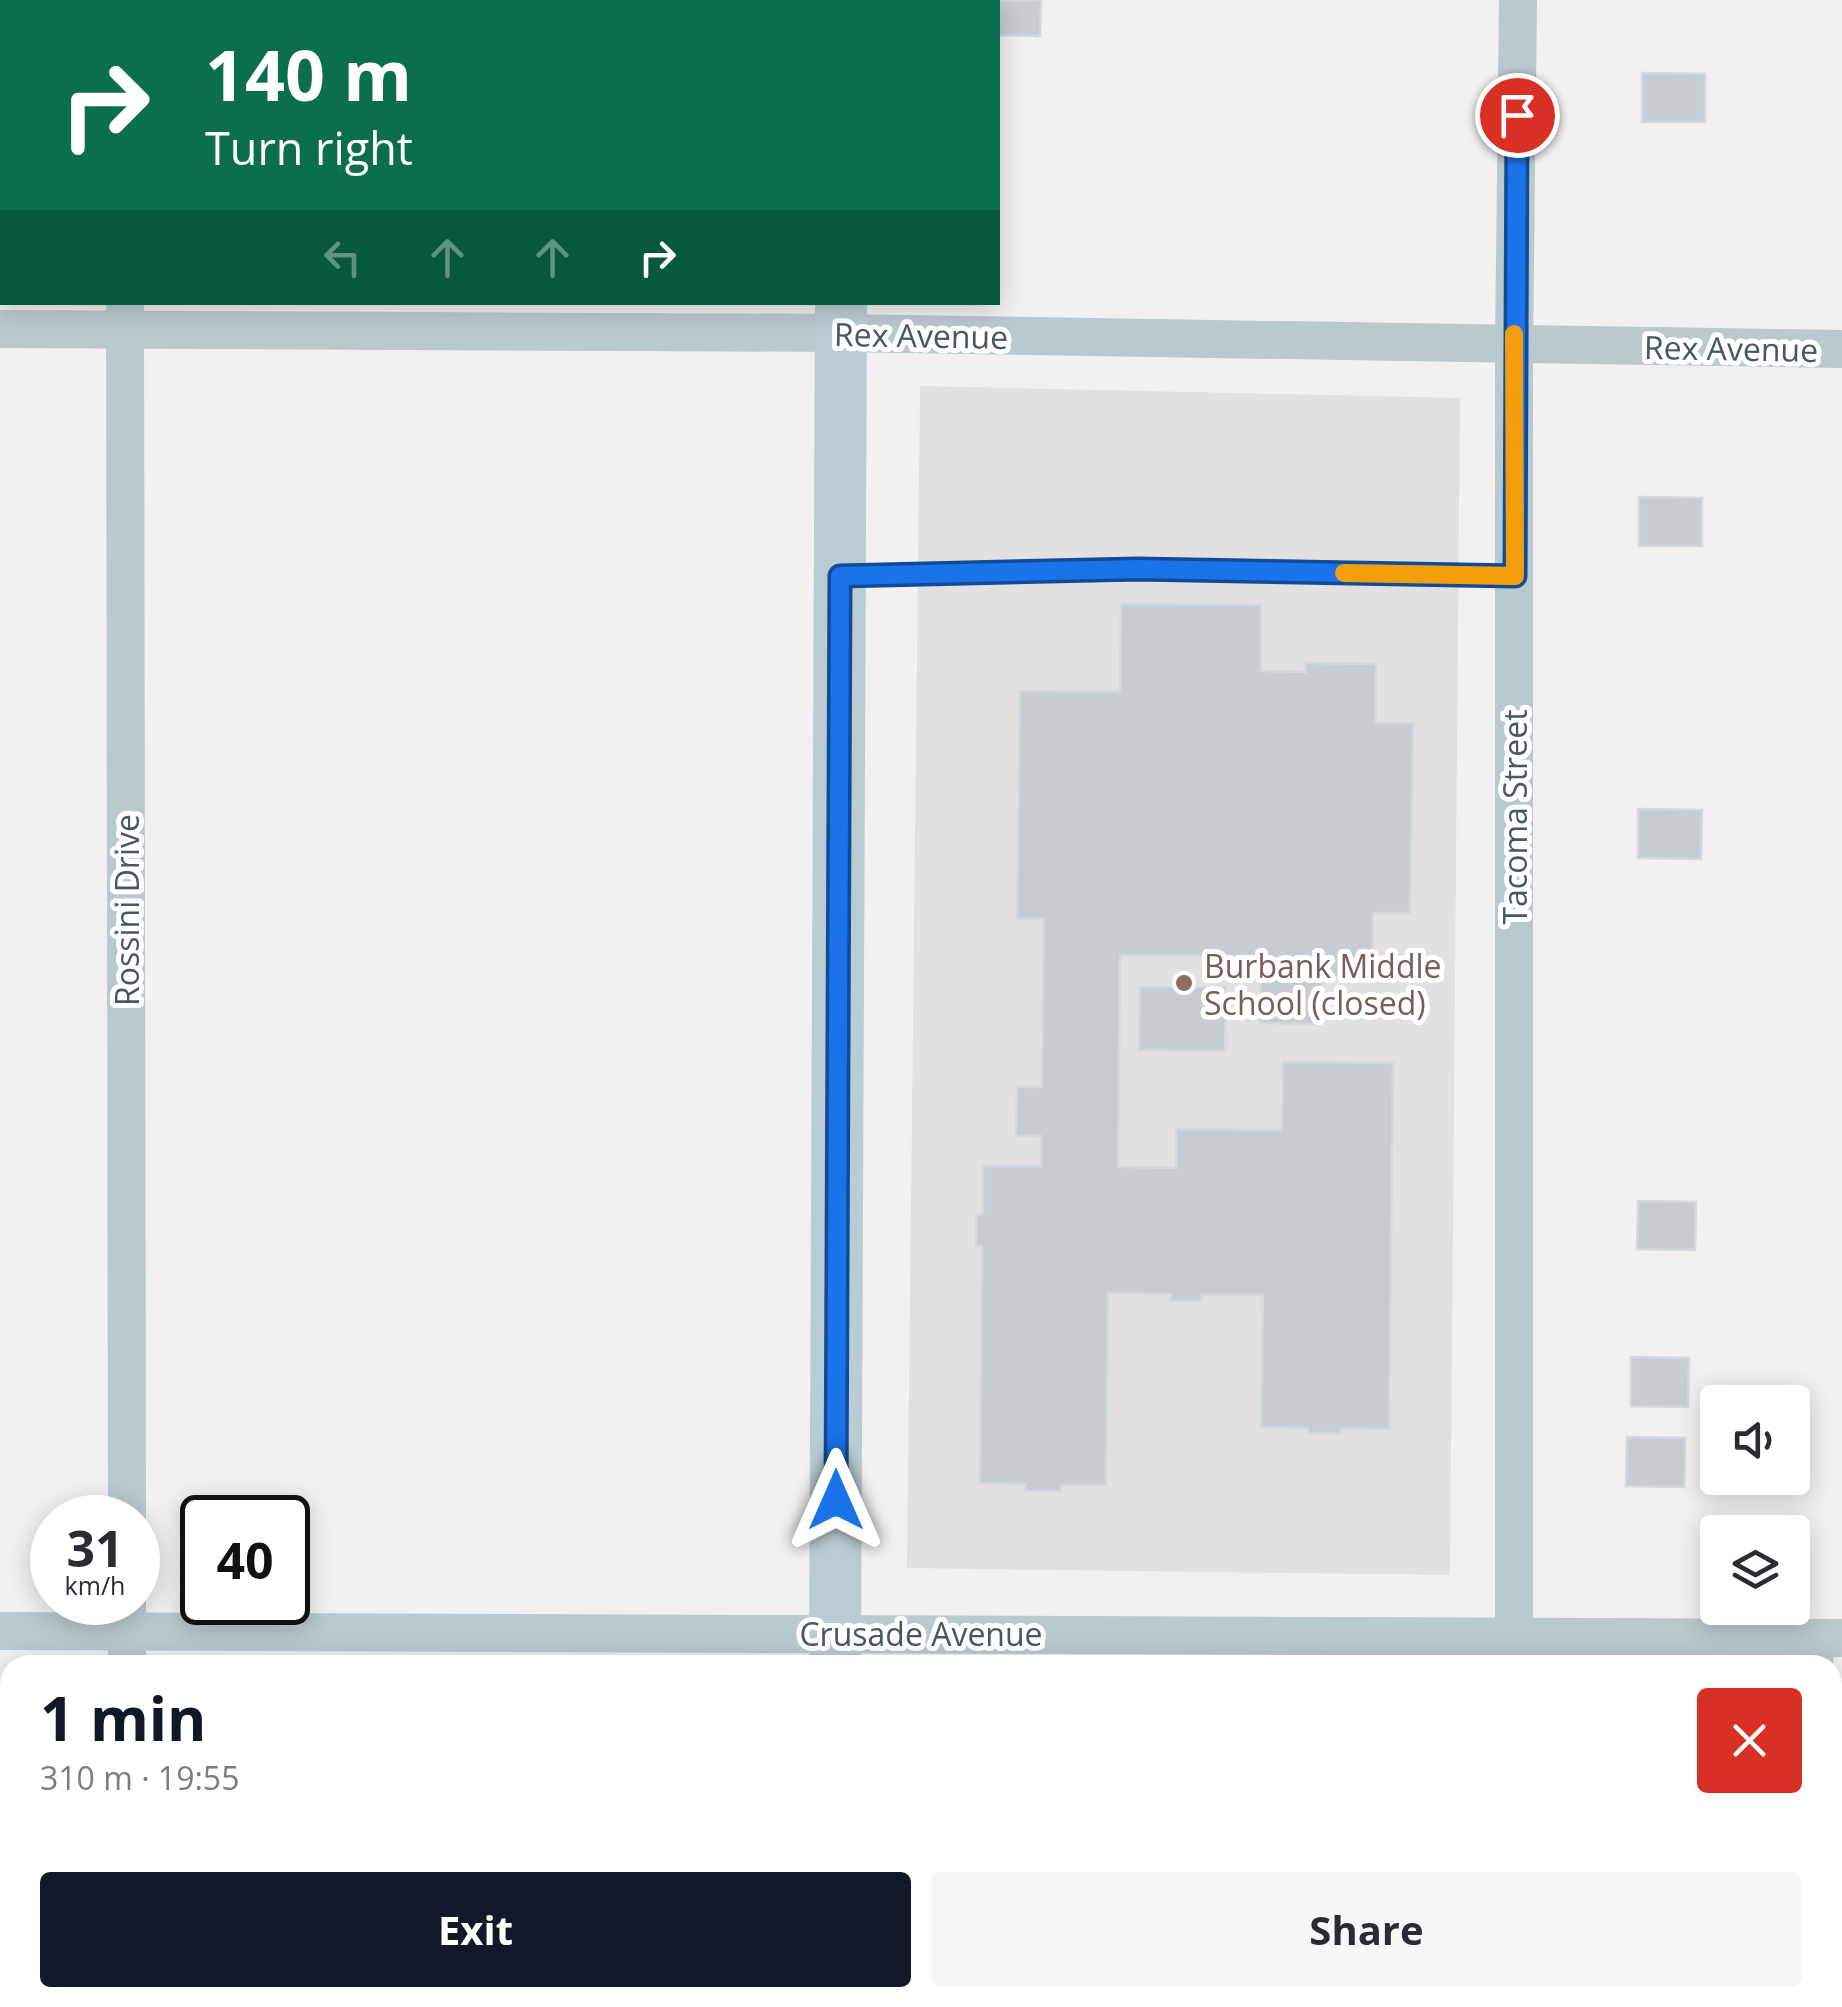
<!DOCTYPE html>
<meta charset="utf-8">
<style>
:root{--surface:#fff;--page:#f7f7f7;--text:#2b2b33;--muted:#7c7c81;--accent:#111827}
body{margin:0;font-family:"Open Sans",sans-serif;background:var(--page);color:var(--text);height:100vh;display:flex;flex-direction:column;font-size:38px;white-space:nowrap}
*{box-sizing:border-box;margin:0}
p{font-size:32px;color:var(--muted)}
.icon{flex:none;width:55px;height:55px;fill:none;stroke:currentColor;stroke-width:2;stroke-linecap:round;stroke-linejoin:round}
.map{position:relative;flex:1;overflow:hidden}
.sheet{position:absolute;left:0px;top:1655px;width:1842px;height:352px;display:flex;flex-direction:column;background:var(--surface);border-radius:30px 30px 0 0;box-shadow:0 5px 25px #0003}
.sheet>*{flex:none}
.hud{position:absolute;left:0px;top:0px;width:1000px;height:305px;box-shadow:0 5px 25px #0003;background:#0b6e4f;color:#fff;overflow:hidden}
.buttons{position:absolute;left:1700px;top:1385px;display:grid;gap:20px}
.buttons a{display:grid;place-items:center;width:110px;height:110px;border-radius:10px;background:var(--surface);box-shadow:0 5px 25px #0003;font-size:50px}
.speed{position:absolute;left:30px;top:1495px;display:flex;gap:20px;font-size:50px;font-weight:700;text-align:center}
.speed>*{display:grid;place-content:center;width:130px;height:130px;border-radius:50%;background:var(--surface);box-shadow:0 5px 25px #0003;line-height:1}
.speed small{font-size:25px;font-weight:400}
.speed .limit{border:5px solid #111;border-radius:15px;background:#fff;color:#111}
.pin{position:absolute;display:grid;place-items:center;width:85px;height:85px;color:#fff;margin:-42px;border:5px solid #fff;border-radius:50%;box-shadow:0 2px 10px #0007}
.me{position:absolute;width:110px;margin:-55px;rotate:0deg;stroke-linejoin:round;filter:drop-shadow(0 0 8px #0008)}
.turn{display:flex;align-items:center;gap:35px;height:210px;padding:0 40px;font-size:45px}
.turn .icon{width:130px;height:130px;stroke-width:2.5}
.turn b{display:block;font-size:70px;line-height:85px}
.lanes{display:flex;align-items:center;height:95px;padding:0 40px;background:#0003;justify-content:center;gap:50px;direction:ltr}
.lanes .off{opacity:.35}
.round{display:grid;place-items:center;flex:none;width:105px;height:105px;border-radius:10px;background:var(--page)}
.head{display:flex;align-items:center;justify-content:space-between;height:170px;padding:0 40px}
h1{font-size:60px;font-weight:700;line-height:75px;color:var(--accent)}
.cta{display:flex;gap:20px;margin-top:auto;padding:20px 40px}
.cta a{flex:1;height:115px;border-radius:10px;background:var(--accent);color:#fff;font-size:40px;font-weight:700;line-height:115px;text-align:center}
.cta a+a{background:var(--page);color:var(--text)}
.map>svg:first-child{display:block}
</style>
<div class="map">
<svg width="1842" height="2007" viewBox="0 0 1842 2007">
<rect width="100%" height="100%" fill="#f2f0f0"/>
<g fill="#e3e0e2">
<polygon points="920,386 1460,398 1450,1575 907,1568"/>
<polygon points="1832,1688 1842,1688 1842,2007 899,2007 899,1998 1832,1998"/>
</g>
<g fill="#c6ccd0" stroke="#d3d8dc" stroke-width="2.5">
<polygon points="0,0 32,0 2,2 2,48"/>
<rect x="232" y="0" width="64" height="2"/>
<polygon points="977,0 1041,0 1040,36 998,35 998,2"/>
<polygon points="1642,73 1705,74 1705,122 1642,122"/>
<rect x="0" y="74" width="2" height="49"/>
<polygon points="0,142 2,143 2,192 0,192"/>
<rect x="0" y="213" width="2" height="49"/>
<polygon points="1639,497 1702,498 1702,546 1639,546"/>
<polygon points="1121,604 1261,605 1261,671 1306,672 1305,663 1376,664 1376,723 1413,723 1410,913 1373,913 1372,977 1322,977 1321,1024 1260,1023 1261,956 1120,955 1118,1167 1176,1168 1176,1129 1282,1130 1283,1062 1393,1063 1389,1429 1341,1428 1341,1433 1308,1433 1308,1428 1261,1427 1263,1295 1201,1295 1201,1301 1171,1301 1171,1294 1108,1293 1106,1485 1061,1485 1061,1491 1025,1491 1026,1484 980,1483 982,1246 976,1246 976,1215 983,1214 983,1166 1041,1166 1041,1136 1016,1136 1017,1087 1042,1087 1044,919 1017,919 1020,691 1120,692"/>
<polygon points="1638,809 1702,810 1701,859 1638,858"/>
<polygon points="1140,987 1226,987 1225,1051 1139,1050"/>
<polygon points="1638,1201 1696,1202 1695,1250 1637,1249"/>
<polygon points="1631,1357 1689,1358 1688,1407 1631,1406"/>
<polygon points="1627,1437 1685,1438 1684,1487 1626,1486"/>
<rect x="0" y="1693" width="4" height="32"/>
<rect x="0" y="1776" width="4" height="32"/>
<polygon points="0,1852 5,1852 5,1884 0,1883"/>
<rect x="1001" y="1998" width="314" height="9"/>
<rect x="1390" y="1998" width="136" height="9"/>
</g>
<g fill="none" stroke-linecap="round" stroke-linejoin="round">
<g stroke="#bac9ce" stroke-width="20">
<polyline points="842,576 1138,569 1515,576"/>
<polyline points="1823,1665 1825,1638"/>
</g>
<g stroke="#bac9ce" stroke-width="38">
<polyline points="125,2 125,0"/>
<polyline points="125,302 127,1518"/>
<polyline points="0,329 841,333 1842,349"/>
<polyline points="127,1602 127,1665"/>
<polyline points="0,1631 1842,1638"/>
<polyline points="1514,1635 1514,345 1518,0"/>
<polyline points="127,2007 127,1998"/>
</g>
<g stroke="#baccd3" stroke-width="52">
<polyline points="842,2 842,0"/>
<polyline points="835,1665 841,302"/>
<polyline points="830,2007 830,1998"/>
</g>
</g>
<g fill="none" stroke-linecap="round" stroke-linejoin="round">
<g stroke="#114b97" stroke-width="25">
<polyline id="route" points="836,1500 840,576 1138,569 1515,576 1517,115"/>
</g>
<use href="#route" stroke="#1a73e8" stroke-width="18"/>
<polyline stroke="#f59e0b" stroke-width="18" points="1344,573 1515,576 1514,334"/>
</g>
<circle fill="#8d6e63" stroke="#fff" stroke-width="4" cx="1184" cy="983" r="10"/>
<g text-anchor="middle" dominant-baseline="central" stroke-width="10" stroke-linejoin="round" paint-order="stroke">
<g font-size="32" fill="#46595f" stroke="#fff">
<text transform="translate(921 335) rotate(1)">Rex Avenue</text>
<text transform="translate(1731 348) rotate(1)">Rex Avenue</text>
<text transform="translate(1514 817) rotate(-90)">Tacoma Street</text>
<text transform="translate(126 910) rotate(-90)">Rossini Drive</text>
<text x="921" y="1633">Crusade Avenue</text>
</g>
<g font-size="32" fill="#785e54" stroke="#fff" text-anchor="start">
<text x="1204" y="965">Burbank Middle<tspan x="1204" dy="37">School (closed)</tspan></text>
</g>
</g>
</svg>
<div class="buttons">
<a><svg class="icon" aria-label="sound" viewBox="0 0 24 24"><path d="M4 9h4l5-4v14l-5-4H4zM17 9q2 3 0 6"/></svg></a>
<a><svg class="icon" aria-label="layers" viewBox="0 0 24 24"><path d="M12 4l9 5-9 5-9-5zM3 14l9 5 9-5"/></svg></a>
</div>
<div class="speed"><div>31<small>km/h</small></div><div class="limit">40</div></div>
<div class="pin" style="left:1517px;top:115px;background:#d93025"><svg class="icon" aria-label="arrive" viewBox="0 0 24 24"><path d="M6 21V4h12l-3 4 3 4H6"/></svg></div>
<svg class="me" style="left:836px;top:1500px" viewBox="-20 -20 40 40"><path d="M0-17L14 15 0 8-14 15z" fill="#1a73e8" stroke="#fff" stroke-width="4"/></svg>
<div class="hud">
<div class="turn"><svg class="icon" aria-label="right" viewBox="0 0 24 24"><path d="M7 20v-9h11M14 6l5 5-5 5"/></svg><div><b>140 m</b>Turn right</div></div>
<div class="lanes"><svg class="icon off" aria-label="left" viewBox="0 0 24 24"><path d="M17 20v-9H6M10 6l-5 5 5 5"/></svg><svg class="icon off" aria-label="ahead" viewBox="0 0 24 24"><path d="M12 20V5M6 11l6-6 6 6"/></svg><svg class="icon off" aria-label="ahead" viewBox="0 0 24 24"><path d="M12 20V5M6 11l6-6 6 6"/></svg><svg class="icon" aria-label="right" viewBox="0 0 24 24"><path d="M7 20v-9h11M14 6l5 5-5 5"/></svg></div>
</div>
<section class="sheet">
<div class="head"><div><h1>1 min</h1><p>310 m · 19:55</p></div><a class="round" style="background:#d93025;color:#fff"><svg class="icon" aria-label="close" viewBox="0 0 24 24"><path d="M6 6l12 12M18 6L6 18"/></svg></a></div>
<div class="cta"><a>Exit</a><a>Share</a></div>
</section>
</div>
